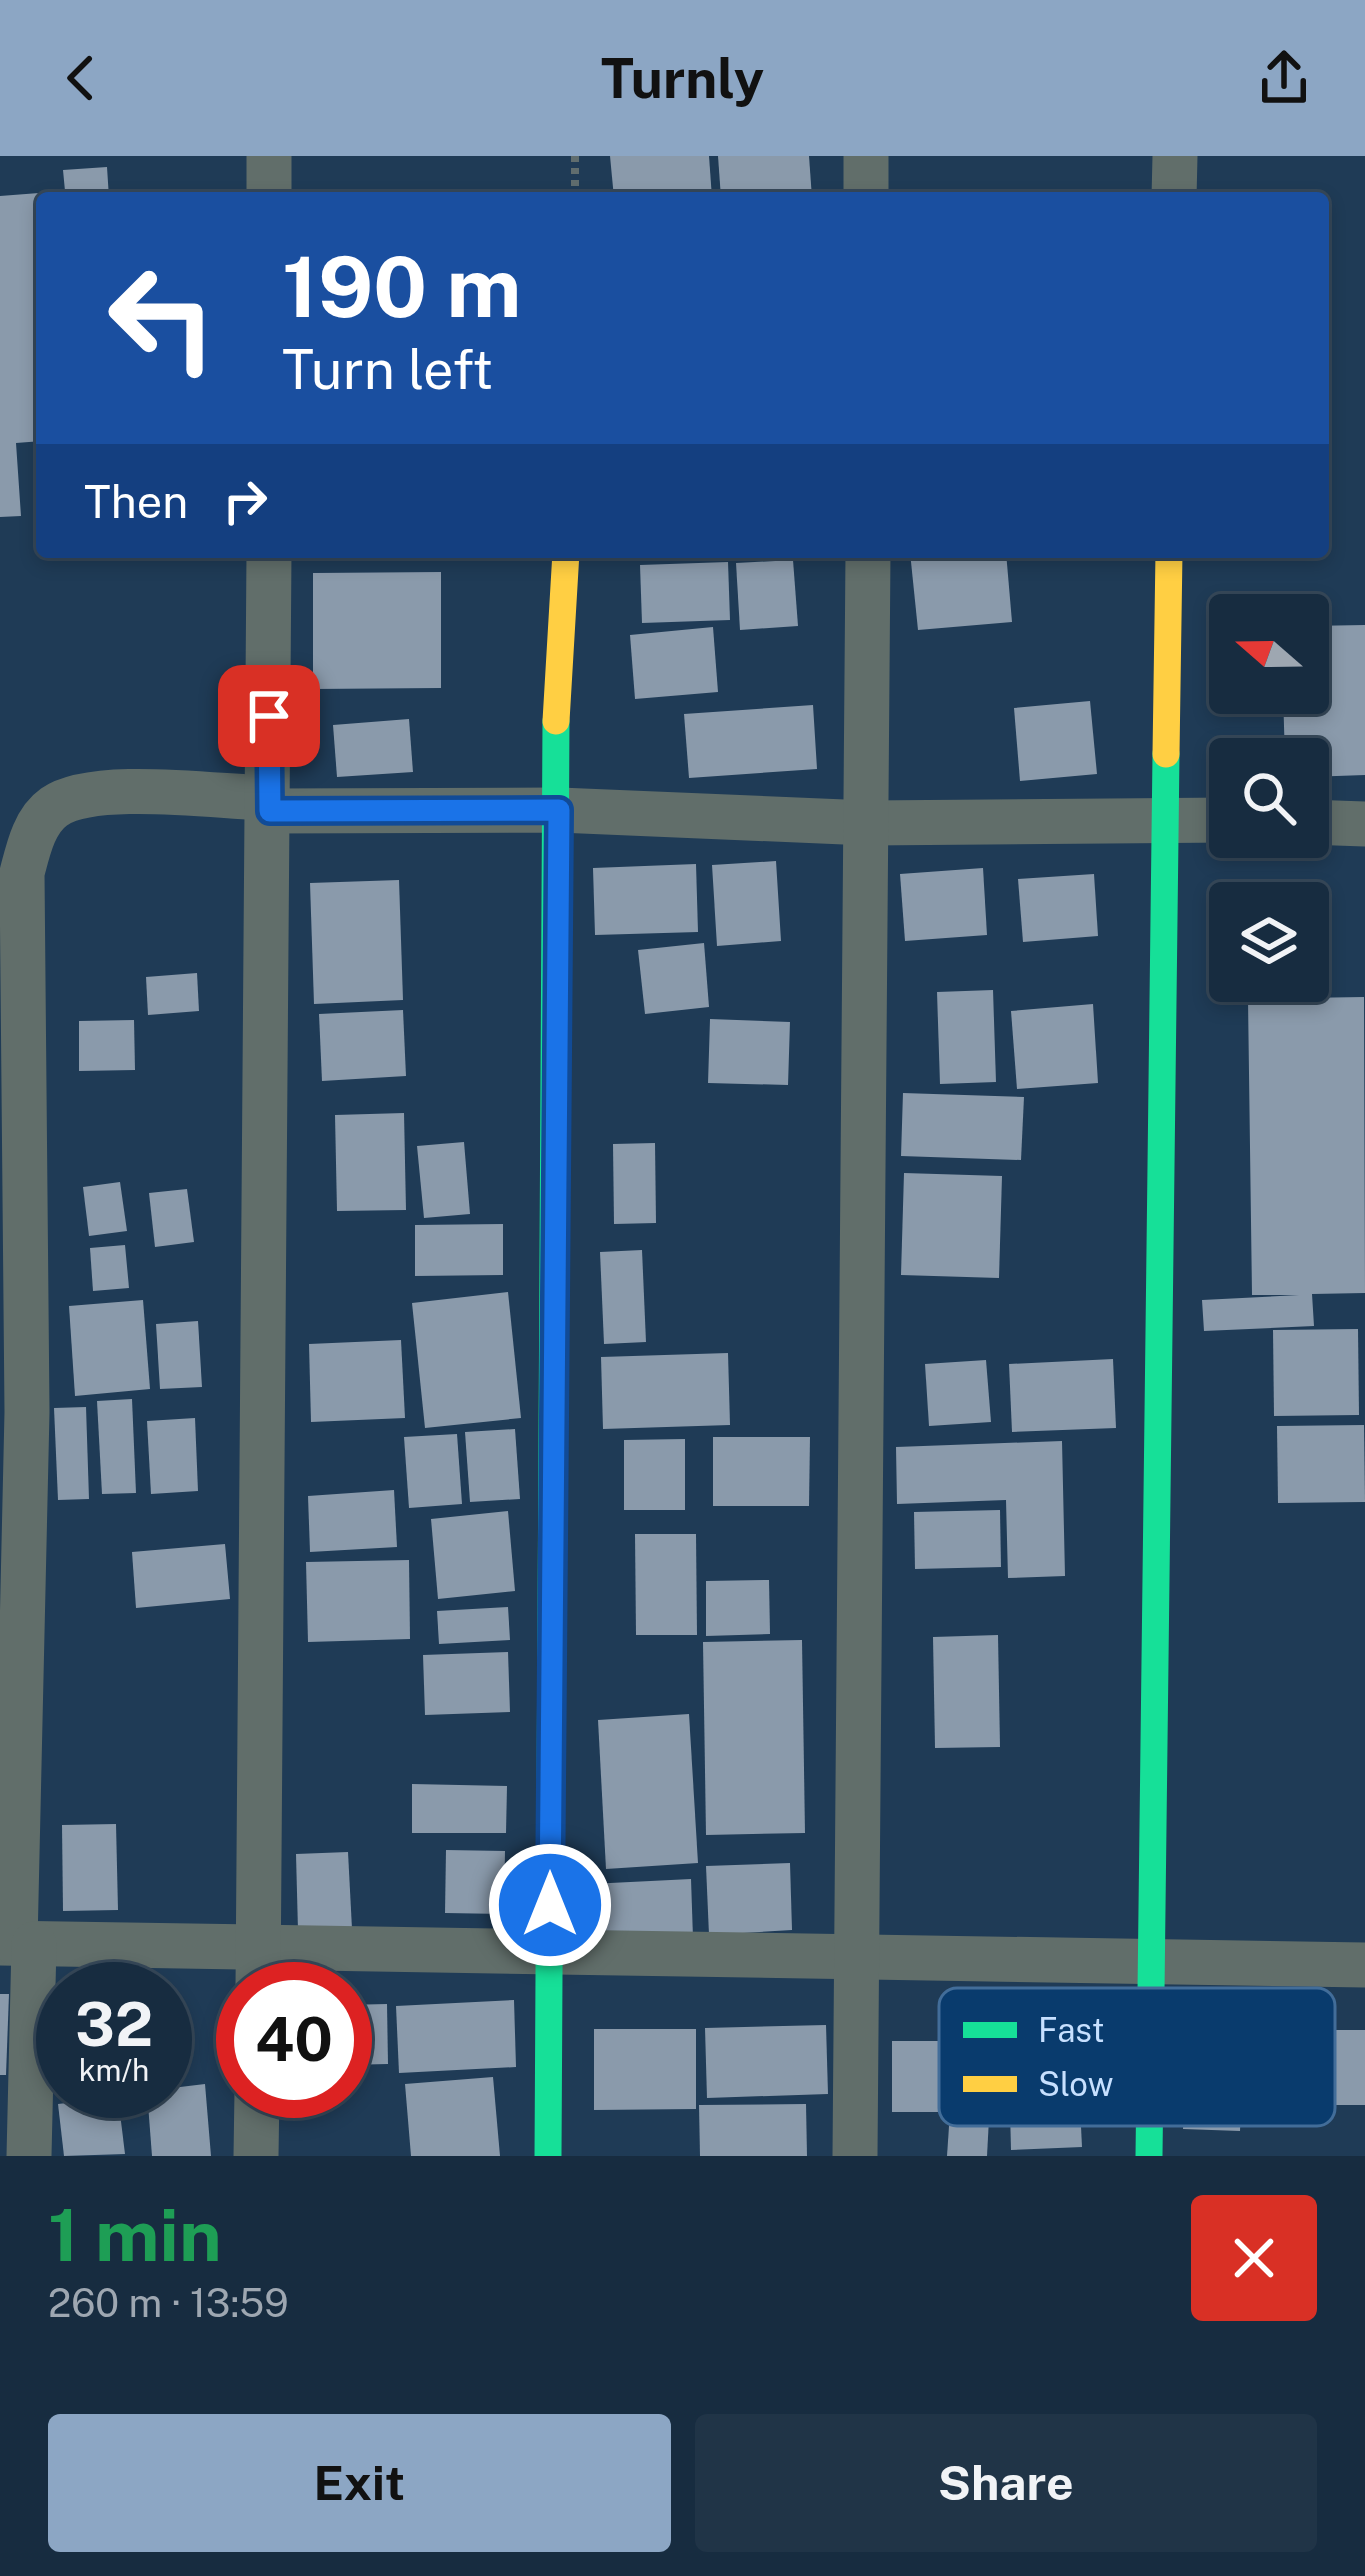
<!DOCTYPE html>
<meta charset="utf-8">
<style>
:root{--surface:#172c40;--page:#203447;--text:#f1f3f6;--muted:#9ea7b1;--line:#364859;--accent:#8ca6c4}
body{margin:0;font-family:"Public Sans",sans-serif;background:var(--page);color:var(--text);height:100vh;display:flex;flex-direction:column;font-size:45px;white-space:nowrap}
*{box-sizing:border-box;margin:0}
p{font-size:39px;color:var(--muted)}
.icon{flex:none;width:66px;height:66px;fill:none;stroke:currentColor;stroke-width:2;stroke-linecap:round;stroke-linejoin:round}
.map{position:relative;height:2000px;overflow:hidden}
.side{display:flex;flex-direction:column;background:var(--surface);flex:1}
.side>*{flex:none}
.guide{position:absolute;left:36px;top:36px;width:1293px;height:366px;border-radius:12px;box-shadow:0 6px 18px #0003,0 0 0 3px var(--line);background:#1a4fa0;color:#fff;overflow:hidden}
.needle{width:78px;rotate:290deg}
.fabs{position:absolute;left:1209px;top:438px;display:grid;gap:24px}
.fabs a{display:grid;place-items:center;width:120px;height:120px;border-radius:12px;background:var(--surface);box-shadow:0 6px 18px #0003,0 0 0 3px var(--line);font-size:60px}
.speed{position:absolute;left:36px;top:1806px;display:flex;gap:24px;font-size:60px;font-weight:700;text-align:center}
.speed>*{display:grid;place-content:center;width:156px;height:156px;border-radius:50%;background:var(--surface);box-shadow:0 6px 18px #0003,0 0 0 3px var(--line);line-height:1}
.speed small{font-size:30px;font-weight:400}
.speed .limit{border:18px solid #d22;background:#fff;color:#111}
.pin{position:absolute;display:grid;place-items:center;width:102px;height:102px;color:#fff;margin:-51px;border-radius:24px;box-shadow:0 6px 18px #0006}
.me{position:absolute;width:132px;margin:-66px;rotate:0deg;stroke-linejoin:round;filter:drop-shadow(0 0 9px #0008)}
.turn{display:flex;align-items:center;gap:42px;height:252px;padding:0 48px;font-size:54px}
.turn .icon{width:156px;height:156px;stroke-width:2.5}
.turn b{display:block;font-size:84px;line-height:102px}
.then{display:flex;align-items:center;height:114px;padding:0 48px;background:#0003;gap:24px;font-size:45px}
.round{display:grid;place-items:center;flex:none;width:126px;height:126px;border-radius:12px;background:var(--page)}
.overview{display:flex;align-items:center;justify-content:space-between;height:204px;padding:0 48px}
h1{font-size:72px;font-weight:700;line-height:90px;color:#1e9e55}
.cta{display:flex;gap:24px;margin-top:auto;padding:24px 48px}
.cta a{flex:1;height:138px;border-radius:12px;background:var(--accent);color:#111;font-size:48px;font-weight:700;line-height:138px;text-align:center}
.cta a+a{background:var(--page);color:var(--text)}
header{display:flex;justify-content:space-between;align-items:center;height:156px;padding:0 48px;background:var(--accent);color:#111;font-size:54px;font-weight:700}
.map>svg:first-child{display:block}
</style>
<header><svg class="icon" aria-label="back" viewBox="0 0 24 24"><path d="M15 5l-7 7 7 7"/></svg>Turnly<svg class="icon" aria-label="share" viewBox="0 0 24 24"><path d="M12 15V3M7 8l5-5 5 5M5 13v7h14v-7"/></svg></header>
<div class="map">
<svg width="1365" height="2000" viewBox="0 0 1365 2000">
<rect width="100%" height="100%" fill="#1f3b56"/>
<g fill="#8a9aab">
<polygon points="610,0 709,0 712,42 614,42"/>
<polygon points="718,0 809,0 812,42 721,42"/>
<polygon points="107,11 109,42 42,42 42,285 16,287 21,360 0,361 0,40 65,35 63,14"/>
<polygon points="910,396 1006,396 1012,466 918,474"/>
<polygon points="793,404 798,470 740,474 736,407"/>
<polygon points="728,406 730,464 642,467 640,409"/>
<polygon points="441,416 441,532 313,533 313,417"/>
<polygon points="1365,469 1365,619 1308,621 1308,603 1285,603 1283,537 1308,537 1308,470"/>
<polygon points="713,471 718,536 635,543 630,479"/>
<polygon points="1090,545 1097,618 1020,625 1014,552"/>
<polygon points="813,549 817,613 689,622 684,558"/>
<polygon points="409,563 413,616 337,621 333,569"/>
<polygon points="776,705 781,785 717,790 712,709"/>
<polygon points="696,708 698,776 595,779 593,712"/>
<polygon points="983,712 987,779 905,785 900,718"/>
<polygon points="1094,718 1098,780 1023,786 1018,723"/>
<polygon points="399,724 403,844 314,848 310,727"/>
<polygon points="704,787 709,851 645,858 638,794"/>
<polygon points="197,817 199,855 148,859 146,821"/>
<polygon points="993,834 996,926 940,928 937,836"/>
<polygon points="1364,841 1365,1137 1312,1138 1314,1170 1204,1175 1202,1144 1299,1139 1252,1139 1248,843"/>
<polygon points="1093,848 1098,927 1017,933 1011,855"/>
<polygon points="403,854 406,920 322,925 319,858"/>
<polygon points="710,863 790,866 788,929 708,927"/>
<polygon points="134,864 135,914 79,915 79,865"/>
<polygon points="903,937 1024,941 1021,1004 901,1000"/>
<polygon points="404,957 406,1054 337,1055 335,959"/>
<polygon points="464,986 470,1058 424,1062 417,990"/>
<polygon points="655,987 656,1067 614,1068 613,988"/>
<polygon points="904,1017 1002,1020 999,1122 901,1119"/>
<polygon points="120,1026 127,1075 89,1080 83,1031"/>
<polygon points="187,1033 194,1086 155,1091 149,1037"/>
<polygon points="503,1068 503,1119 415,1120 415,1069"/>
<polygon points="125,1089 129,1132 93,1135 90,1092"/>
<polygon points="642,1094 646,1186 604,1188 600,1096"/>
<polygon points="508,1136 521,1262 425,1272 412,1147"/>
<polygon points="143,1144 150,1233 75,1240 69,1150"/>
<polygon points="198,1165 202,1231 160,1233 156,1168"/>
<polygon points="1358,1173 1359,1259 1274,1260 1273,1174"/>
<polygon points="401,1184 405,1262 311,1266 309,1188"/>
<polygon points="728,1197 730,1269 603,1273 601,1201"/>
<polygon points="1113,1203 1116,1272 1012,1276 1009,1208"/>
<polygon points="986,1204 991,1266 929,1270 925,1208"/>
<polygon points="132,1243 136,1337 102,1338 97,1245"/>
<polygon points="86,1251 89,1343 58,1344 54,1252"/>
<polygon points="195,1262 198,1335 151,1338 147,1265"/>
<polygon points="1364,1269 1365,1346 1278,1347 1277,1270"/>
<polygon points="515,1273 520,1343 470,1346 465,1276"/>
<polygon points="457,1278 462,1348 409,1352 404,1281"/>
<polygon points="713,1281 810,1281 809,1350 713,1350"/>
<polygon points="685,1283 685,1354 624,1354 624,1284"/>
<polygon points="1062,1285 1065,1420 1008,1422 1006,1344 897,1348 896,1291"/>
<polygon points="394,1334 397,1391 310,1396 308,1340"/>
<polygon points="1000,1354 1001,1411 915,1413 914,1356"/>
<polygon points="508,1355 515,1435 438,1443 431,1363"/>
<polygon points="635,1378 696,1378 697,1479 636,1479"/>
<polygon points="225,1388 230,1443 136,1452 132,1396"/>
<polygon points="409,1404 410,1483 308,1486 306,1406"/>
<polygon points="769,1424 770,1478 706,1480 706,1425"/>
<polygon points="508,1451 510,1484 439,1488 437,1455"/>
<polygon points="998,1479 1000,1591 935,1592 933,1481"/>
<polygon points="802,1484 805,1677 706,1679 703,1486"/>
<polygon points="508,1496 510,1556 425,1559 423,1499"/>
<polygon points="689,1558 698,1707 606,1713 598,1564"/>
<polygon points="412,1628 507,1630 506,1677 412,1677"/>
<polygon points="116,1668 118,1754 63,1755 62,1669"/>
<polygon points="446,1694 505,1695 504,1758 445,1757"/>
<polygon points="348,1696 352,1773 298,1775 296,1698"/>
<polygon points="790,1707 792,1774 709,1779 706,1710"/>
<polygon points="691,1723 693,1782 592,1786 590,1728"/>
<polygon points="0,1838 9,1838 6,1919 0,1919"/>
<polygon points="514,1844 516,1911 399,1917 396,1850"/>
<polygon points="387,1848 388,1908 345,1909 345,1849"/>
<polygon points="63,1866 63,1930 58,1930 56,1867"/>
<polygon points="826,1869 828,1938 707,1942 705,1872"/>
<polygon points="594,1873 696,1873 696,1953 594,1954"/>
<polygon points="1256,1874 1365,1874 1365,1949 1255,1949"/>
<polygon points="1186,1883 1244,1885 1240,1975 1183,1973"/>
<polygon points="892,1885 940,1885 939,1956 892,1956"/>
<polygon points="493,1921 500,2000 411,2000 405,1928"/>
<polygon points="205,1928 211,2000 152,2000 147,1935"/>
<polygon points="118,1941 125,1998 64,2000 58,1948"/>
<polygon points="951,1941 990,1944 987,2000 947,2000"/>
<polygon points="806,1948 807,2000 700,2000 699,1949"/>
<polygon points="1080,1950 1082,1991 1011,1994 1010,1954"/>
</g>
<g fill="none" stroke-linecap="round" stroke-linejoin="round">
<polyline stroke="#606d6e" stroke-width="8" stroke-dasharray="6 6" stroke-linecap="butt" points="575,42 575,0"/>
<g stroke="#616e6a" stroke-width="45">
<polyline points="866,0 866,42"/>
<polyline points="269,42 269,0"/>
<polyline points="1174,42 1175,0"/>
<polyline points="270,655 559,654 868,667 1230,664"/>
<polyline points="1308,666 1365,668"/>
<polyline points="0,1787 1365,1809"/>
<path d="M15,1787L27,1256L22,717C28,694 34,665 54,651C93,623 219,641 269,642"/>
<polyline points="258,1833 269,396"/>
<polyline points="29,2000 34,1788"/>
<polyline points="256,2000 257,1935"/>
<polyline points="855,2000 868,396"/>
</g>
<g stroke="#16e098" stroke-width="27">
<polyline points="548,2000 556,565"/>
<polyline points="1149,2000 1166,598"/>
</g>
<g stroke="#ffcf43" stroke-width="27">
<polyline points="556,565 566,396"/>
<polyline points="1166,598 1169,396"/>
</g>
</g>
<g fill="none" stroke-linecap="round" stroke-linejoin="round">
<g stroke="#114b97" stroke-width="30">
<polyline id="route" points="269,560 270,655 559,654 550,1749"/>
</g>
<use href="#route" stroke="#1a73e8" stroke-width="21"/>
</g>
<rect x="939" y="1832" width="396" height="138" rx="18" fill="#093b6d" stroke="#426d99" stroke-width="3"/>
<rect x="963" y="1866" width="54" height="16" fill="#16e098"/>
<rect x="963" y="1920" width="54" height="16" fill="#ffcf43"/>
<g font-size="33" fill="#c7e0ff">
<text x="1038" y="1886">Fast</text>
<text x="1038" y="1940">Slow</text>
</g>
</svg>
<div class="fabs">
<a><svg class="needle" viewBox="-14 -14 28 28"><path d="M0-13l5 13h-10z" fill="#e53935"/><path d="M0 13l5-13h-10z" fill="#9ea7b1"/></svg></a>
<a><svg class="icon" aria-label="search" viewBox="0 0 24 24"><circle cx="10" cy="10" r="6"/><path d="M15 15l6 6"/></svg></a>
<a><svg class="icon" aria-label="layers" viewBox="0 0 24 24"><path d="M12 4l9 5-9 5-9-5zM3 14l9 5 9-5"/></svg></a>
</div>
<div class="speed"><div>32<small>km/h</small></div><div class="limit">40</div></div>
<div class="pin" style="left:269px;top:560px;background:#d93025"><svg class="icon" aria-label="arrive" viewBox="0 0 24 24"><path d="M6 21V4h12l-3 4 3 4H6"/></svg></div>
<svg class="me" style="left:550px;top:1749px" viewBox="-20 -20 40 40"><circle r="17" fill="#1a73e8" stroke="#fff" stroke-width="3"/><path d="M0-11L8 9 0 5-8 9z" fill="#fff"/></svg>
<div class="guide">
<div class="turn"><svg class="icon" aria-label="left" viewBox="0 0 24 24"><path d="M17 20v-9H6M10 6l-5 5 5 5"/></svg><div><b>190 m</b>Turn left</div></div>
<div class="then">Then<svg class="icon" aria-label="right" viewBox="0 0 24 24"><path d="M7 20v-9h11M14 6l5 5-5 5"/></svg></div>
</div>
</div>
<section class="side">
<div class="overview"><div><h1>1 min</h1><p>260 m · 13:59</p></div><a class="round" style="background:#d93025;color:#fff"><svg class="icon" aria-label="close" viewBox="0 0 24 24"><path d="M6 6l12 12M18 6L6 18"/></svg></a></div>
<div class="cta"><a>Exit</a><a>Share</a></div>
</section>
